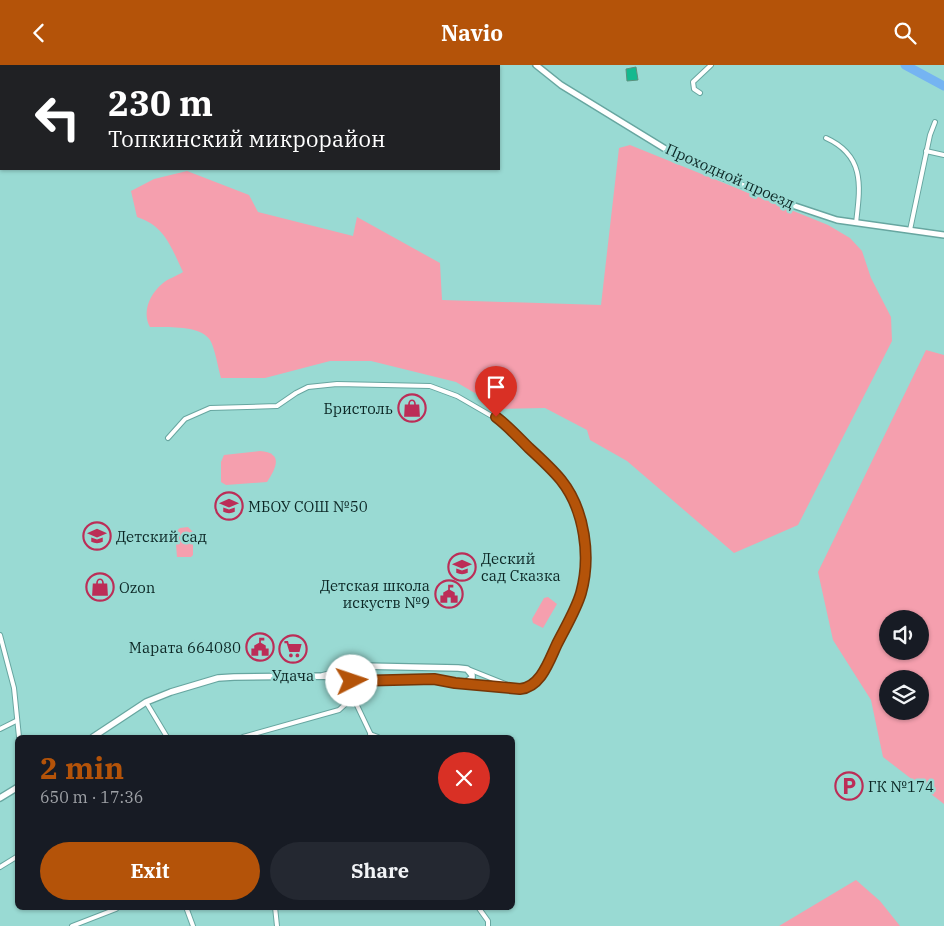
<!DOCTYPE html>
<meta charset="utf-8">
<style>
:root{--surface:#171b24;--page:#242831;--text:#f1f3f6;--muted:#9ea1a6;--accent:#b45309}
body{margin:0;font-family:"IBM Plex Serif",serif;background:var(--page);color:var(--text);height:100vh;display:flex;flex-direction:column;font-size:19px;white-space:nowrap}
*{box-sizing:border-box;margin:0}
p{font-size:16px;color:var(--muted)}
.icon{flex:none;width:28px;height:28px;fill:none;stroke:currentColor;stroke-width:2;stroke-linecap:round;stroke-linejoin:round}
.map{position:relative;flex:1;overflow:hidden}
.panel{position:absolute;left:15px;top:670px;width:500px;height:175px;display:flex;flex-direction:column;background:var(--surface);border-radius:8px;box-shadow:0 1px 4px #0004}
.panel>*{flex:none}
.top-card{position:absolute;left:0px;top:0px;width:500px;height:105px;box-shadow:0 1px 4px #0004;background:#202124;color:#fff;overflow:hidden}
.controls{position:absolute;left:879px;top:545px;display:grid;gap:10px}
.controls a{display:grid;place-items:center;width:50px;height:50px;border-radius:50%;background:var(--surface);box-shadow:0 1px 4px #0004;font-size:25px}
.pin{position:absolute;display:grid;place-items:center;width:42px;height:42px;color:#fff;margin:-51px -21px;border-radius:50% 50% 50% 0;rotate:-45deg;box-shadow:0 0 5px #0007}
.pin .icon{rotate:45deg}
.me{position:absolute;width:55px;margin:-28px;rotate:86deg;stroke-linejoin:round;filter:drop-shadow(0 0 4px #0008)}
.turn{display:flex;align-items:center;gap:18px;height:105px;padding:0 25px;font-size:22px}
.turn .icon{width:65px;height:65px;stroke-width:2.5}
.turn b{display:block;font-size:35px;line-height:42px}
.round{display:grid;place-items:center;flex:none;width:52px;height:52px;border-radius:26px;background:var(--page)}
.head{display:flex;align-items:center;justify-content:space-between;height:85px;padding:0 25px}
h1{font-size:30px;font-weight:700;line-height:38px;color:var(--accent)}
.primary-button{display:flex;gap:10px;margin-top:auto;padding:10px 25px}
.primary-button a{flex:1;height:58px;border-radius:30px;background:var(--accent);color:#fff;font-size:20px;font-weight:700;line-height:58px;text-align:center}
.primary-button a+a{background:var(--page);color:var(--text)}
header{display:flex;justify-content:space-between;align-items:center;height:65px;padding:0 25px;background:var(--accent);color:#fff;font-size:22px;font-weight:700}
.map>svg:first-child{display:block}
</style>
<header><svg class="icon" aria-label="back" viewBox="0 0 24 24"><path d="M15 5l-7 7 7 7"/></svg>Navio<svg class="icon" aria-label="search" viewBox="0 0 24 24"><circle cx="10" cy="10" r="6"/><path d="M15 15l6 6"/></svg></header>
<div class="map">
<svg width="944" height="861" viewBox="0 0 944 861">
<rect width="100%" height="100%" fill="#99dad3"/>
<g fill="#f59fae" fill-rule="evenodd">
<path d="M630,80L828,160L850,173L862,186L871,213L891,252L892,276L798,460L734,488L627,396L590,375L587,365L545,343L502,344L456,317L371,296H330L265,313H221C218,303 215,283 210,275C201,260 166,262 150,262C142,248 149,230 162,219C167,214 177,211 183,207C171,182 165,161 137,152L131,126L154,114L187,106L249,130L258,147L353,171L357,152L440,198L442,235L601,240L619,83Z"/>
<path d="M926,285L944,290V739L883,692L871,635L833,575L818,507ZM888,554H920V586H888ZM888,614H920V646H888Z"/>
<path d="M260,386C284,388 276,403 267,417L226,420L221,417V397L224,390Z"/>
<polygon points="188,462 193,467 193,490 191,492 177,492 175,467 180,463"/>
<polygon points="548,532 557,539 543,563 533,558 532,554 544,533"/>
<polygon points="856,815 880,836 900,861 779,861"/>
</g>
<g fill="none" stroke-linecap="round" stroke-linejoin="round">
<polyline stroke="#75b4f2" stroke-width="9" points="905,0 944,21"/>
</g>
<polygon fill="#13b98f" stroke="#5b917d" points="636,2 638,15 627,16 626,4"/>
<g fill="none" stroke-linecap="round" stroke-linejoin="round">
<g stroke="#67a6a0" stroke-width="6">
<g id="minor">
<polyline points="700,28 694,24 693,17 711,0"/>
<path d="M826,73C866,91 860,123 856,158"/>
<polyline points="926,86 944,90"/>
<polyline points="910,165 930,70 935,57"/>
<polyline points="168,373 185,354 210,343 277,341 296,328 308,322 337,319 430,321 457,331 502,357 561,415 572,434 580,453 585,483 585,504 581,528 544,605 534,619 528,623 520,624 464,619"/>
<polyline points="0,570 14,623 19,672"/>
<polyline points="468,604 508,620"/>
<polyline points="353,632 372,672"/>
<polyline points="146,637 167,672"/>
<polyline points="0,664 16,656"/>
<polyline points="370,669 378,672"/>
<polyline points="243,672 339,645 353,632 352,614"/>
<polyline points="0,802 18,791"/>
<polyline points="186,842 193,861"/>
<polyline points="275,842 277,861"/>
<polyline points="478,842 488,856 488,861"/>
<polyline points="72,861 116,844"/>
</g>
</g>
<g stroke="#67a6a0" stroke-width="8">
<polyline id="tertiary" points="536,0 561,20 667,85 720,111 789,139 837,155 944,170"/>
</g>
<g stroke="#67a6a0" stroke-width="8">
<g id="secondary">
<polyline points="72,1 87,1"/>
<polyline points="131,1 133,0"/>
<polyline points="0,3 1,3"/>
<polyline points="93,672 146,637 171,627 218,613 234,612 322,611 352,614 434,614 463,619 472,613 472,610 467,604 458,603 361,601 322,611"/>
<polyline points="0,733 18,722"/>
</g>
</g>
<g stroke="#67a6a0" stroke-width="9">
<g id="primary">
<polyline points="84,0 103,1"/>
<polyline points="183,1 249,0"/>
</g>
</g>
<use href="#minor" stroke="#fff" stroke-width="4"/>
<use href="#tertiary" stroke="#fff" stroke-width="5"/>
<use href="#secondary" stroke="#fff" stroke-width="5.5"/>
<use href="#primary" stroke="#fff" stroke-width="6"/>
</g>
<g fill="none" stroke-linecap="round" stroke-linejoin="round">
<g stroke="#753606" stroke-width="12">
<path id="route" d="M352,616L434,614L455,618L520,624C541,622 549,596 557,579C565,563 576,545 581,528C591,492 585,445 561,415C552,404 540,393 529,383C518,372 508,361 496,352"/>
</g>
<use href="#route" stroke="#b45309" stroke-width="9"/>
</g>
<defs>
<g id="shop-ring" transform="scale(1.4375)"><circle r="9.5" fill="#99dad3" stroke="#bc2d57" stroke-width="1.5"/><path d="M-5-2.5h2.3a2.7 3.5 0 0 1 5.4 0H5L5.5 6h-11ZM-1.5-2.5h3a1.5 2.3 0 0 0-3 0Z" fill="#bc2d57"/></g>
<g id="school-ring" transform="scale(1.4375)"><circle r="9.5" fill="#99dad3" stroke="#bc2d57" stroke-width="1.5"/><path d="M0-5L7-2L0 1L-7-2ZM-4 1L0 2.5L4 1V4Q0 6-4 4Z" fill="#bc2d57"/></g>
<g id="civic-ring" transform="scale(1.4375)"><circle r="9.5" fill="#99dad3" stroke="#bc2d57" stroke-width="1.5"/><path d="M-.6-6.5H3V-4.5H.6V-3L4-1V1h2V6H-6V1h2V-1L-.6-3ZM-1.2 2.5V6h2.4V2.5Z" fill="#bc2d57"/></g>
<g id="supermarket-ring" transform="scale(1.4375)"><circle r="9.5" fill="#99dad3" stroke="#bc2d57" stroke-width="1.5"/><path d="M-6-5.5h2.5l.6 2H6L4.5 2H-2.5L-4.4-4H-6ZM-1.5 3.2a1.3 1.3 0 1 0 .1 0ZM3 3.2a1.3 1.3 0 1 0 .1 0Z" fill="#bc2d57"/></g>
<g id="parking-ring" transform="scale(1.4375)"><circle r="9.5" fill="#99dad3" stroke="#bc2d57" stroke-width="1.5"/><path d="M-3.5-5.5H1a3.5 3.5 0 0 1 0 7H-1V5.5H-3.5ZM-1-3.4V-.6H.8a1.4 1.4 0 0 0 0-2.8Z" fill="#bc2d57"/></g>
</defs>
<g fill-rule="evenodd">
<use href="#shop-ring" x="412" y="343"/>
<use href="#school-ring" x="229" y="441"/>
<use href="#school-ring" x="97" y="471"/>
<use href="#school-ring" x="462" y="502"/>
<use href="#shop-ring" x="100" y="522"/>
<use href="#civic-ring" x="449" y="529"/>
<use href="#civic-ring" x="260" y="582"/>
<use href="#supermarket-ring" x="293" y="584"/>
<use href="#parking-ring" x="849" y="721"/>
</g>
<g text-anchor="middle" dominant-baseline="central" stroke-width="5" stroke-linejoin="round" paint-order="stroke">
<g font-size="15" fill="#0c2725" stroke="#99dad3">
<text transform="translate(730 111) rotate(24)">Проходной проезд</text>
</g>
<g font-size="15" fill="#0c2725" stroke="#99dad3" text-anchor="start">
<text x="393" y="343" text-anchor="end">Бристоль</text>
<text x="248" y="441">МБОУ СОШ №50</text>
<text x="116" y="471">Детский сад</text>
<text x="481" y="493">Деский<tspan x="481" dy="17">сад Сказка</tspan></text>
<text x="430" y="520" text-anchor="end">Детская школа<tspan x="430" dy="17">искуств №9</tspan></text>
<text x="119" y="522">Ozon</text>
<text x="241" y="582" text-anchor="end">Марата 664080</text>
<text x="293" y="610" text-anchor="middle">Удача</text>
<text x="868" y="721">ГК №174</text>
</g>
</g>
</svg>
<div class="controls">
<a><svg class="icon" aria-label="sound" viewBox="0 0 24 24"><path d="M4 9h4l5-4v14l-5-4H4zM17 9q2 3 0 6"/></svg></a>
<a><svg class="icon" aria-label="layers" viewBox="0 0 24 24"><path d="M12 4l9 5-9 5-9-5zM3 14l9 5 9-5"/></svg></a>
</div>
<div class="pin" style="left:496px;top:352px;background:#d93025"><svg class="icon" aria-label="arrive" viewBox="0 0 24 24"><path d="M6 21V4h12l-3 4 3 4H6"/></svg></div>
<svg class="me" style="left:352px;top:616px" viewBox="-20 -20 40 40"><circle r="19" fill="#fff"/><path d="M0-13L10 11 0 6-10 11z" fill="#b45309"/></svg>
<div class="top-card">
<div class="turn"><svg class="icon" aria-label="left" viewBox="0 0 24 24"><path d="M17 20v-9H6M10 6l-5 5 5 5"/></svg><div><b>230 m</b>Топкинский микрорайон</div></div>
</div>
<section class="panel">
<div class="head"><div><h1>2 min</h1><p>650 m · 17:36</p></div><a class="round" style="background:#d93025;color:#fff"><svg class="icon" aria-label="close" viewBox="0 0 24 24"><path d="M6 6l12 12M18 6L6 18"/></svg></a></div>
<div class="primary-button"><a>Exit</a><a>Share</a></div>
</section>
</div>
